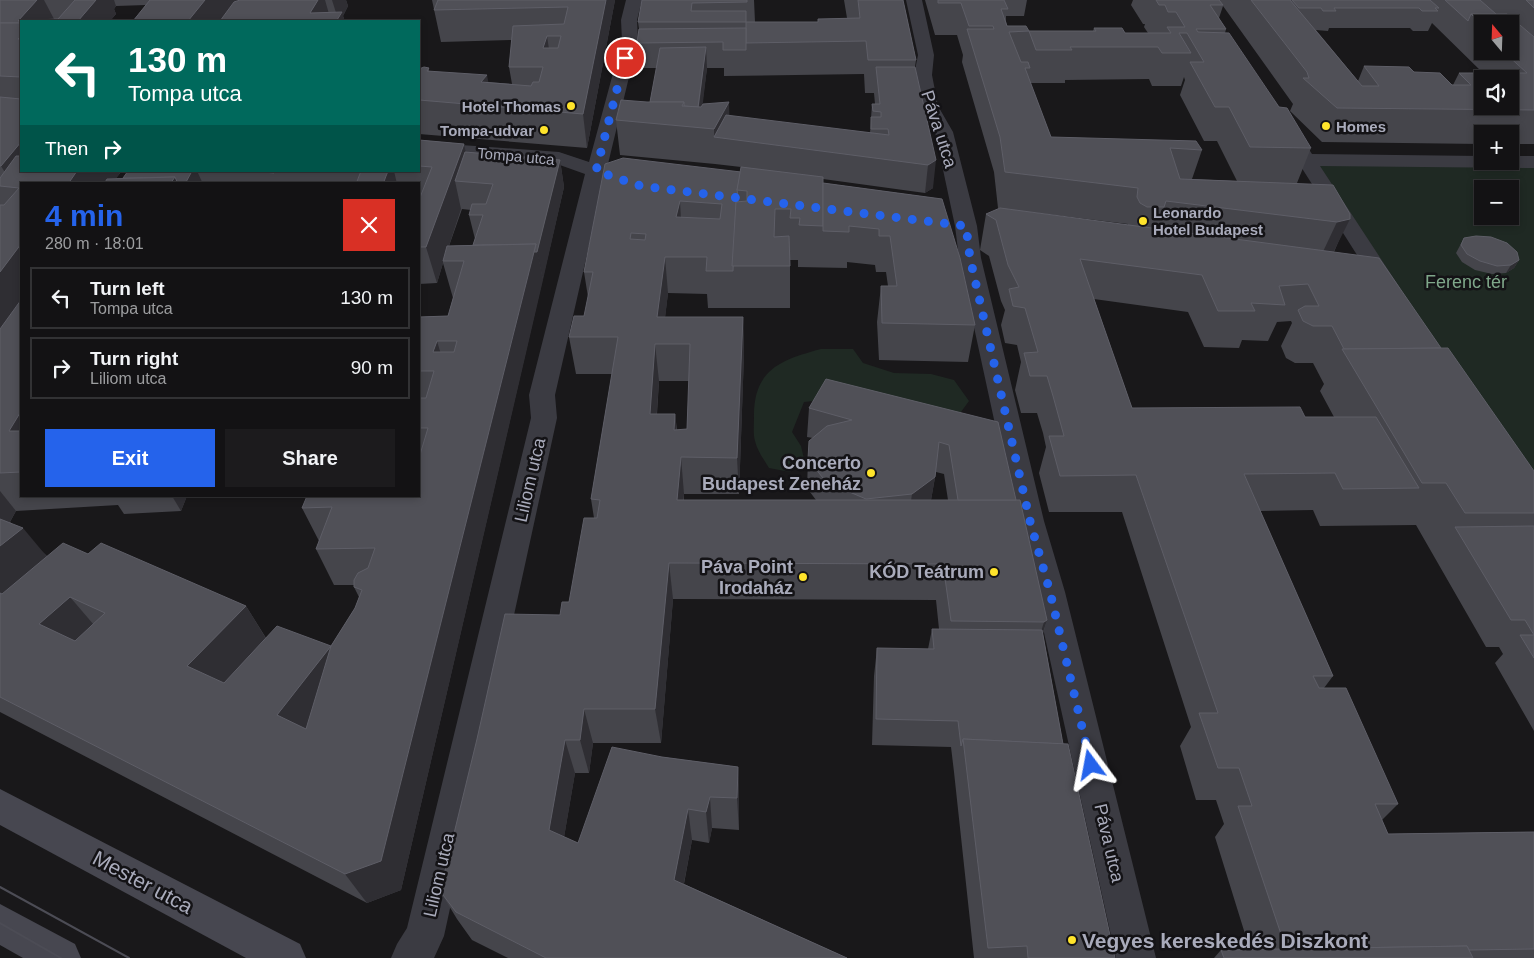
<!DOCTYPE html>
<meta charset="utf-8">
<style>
:root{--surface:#131214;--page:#1c1b1d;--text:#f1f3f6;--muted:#9d9ea0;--line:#323234;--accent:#2563eb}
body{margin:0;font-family:Helvetica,sans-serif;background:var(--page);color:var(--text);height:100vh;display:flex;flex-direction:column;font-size:19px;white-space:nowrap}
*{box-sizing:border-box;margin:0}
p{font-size:16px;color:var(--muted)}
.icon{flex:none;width:28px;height:28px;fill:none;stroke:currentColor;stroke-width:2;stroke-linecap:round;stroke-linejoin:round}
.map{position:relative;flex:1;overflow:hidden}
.drawer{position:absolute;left:20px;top:182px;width:400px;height:315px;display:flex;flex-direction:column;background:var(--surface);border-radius:0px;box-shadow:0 2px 8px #0003,0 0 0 1px var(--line)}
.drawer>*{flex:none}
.banner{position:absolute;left:20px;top:20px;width:400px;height:152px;border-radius:0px;box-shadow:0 2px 8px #0003,0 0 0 1px var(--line);background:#00695c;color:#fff;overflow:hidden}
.needle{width:32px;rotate:341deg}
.fabs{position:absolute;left:1474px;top:15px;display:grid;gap:10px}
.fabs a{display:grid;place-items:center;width:45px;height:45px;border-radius:0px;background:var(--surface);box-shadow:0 2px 8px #0003,0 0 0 1px var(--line);font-size:25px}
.pin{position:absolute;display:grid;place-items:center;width:42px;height:42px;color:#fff;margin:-21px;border:2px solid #fff;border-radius:50%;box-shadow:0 1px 5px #0007}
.me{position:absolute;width:55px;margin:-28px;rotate:347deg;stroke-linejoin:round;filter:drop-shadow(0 0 4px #0008)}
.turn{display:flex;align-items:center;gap:18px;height:105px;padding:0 25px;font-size:22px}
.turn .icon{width:65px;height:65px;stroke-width:2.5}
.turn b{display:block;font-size:35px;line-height:42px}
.then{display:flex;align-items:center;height:48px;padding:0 25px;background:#0003;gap:10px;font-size:19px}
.round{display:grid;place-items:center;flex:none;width:52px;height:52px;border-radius:0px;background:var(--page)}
.overview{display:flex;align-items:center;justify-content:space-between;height:85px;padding:0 25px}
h1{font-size:30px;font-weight:700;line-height:38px;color:var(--accent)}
.button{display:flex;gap:10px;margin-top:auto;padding:10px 25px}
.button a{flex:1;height:58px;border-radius:0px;background:var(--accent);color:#fff;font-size:20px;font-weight:700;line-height:58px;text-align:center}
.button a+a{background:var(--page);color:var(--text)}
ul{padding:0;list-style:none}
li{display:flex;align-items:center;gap:15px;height:62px;margin:0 10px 8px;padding:0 15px;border:2px solid var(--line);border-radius:0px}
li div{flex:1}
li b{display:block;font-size:19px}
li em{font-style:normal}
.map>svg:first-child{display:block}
</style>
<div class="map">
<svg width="1534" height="958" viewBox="0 0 1534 958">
<rect width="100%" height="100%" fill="#19181a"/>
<g fill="#1f2923" fill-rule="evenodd">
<path d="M1306,160L1534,162V518ZM1482,189H1510V216H1482Z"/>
<path d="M821,349H853L863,363L894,373L931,374L954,380L969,401L958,416L832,399L804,402L792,432L801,446L804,459L790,472L769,468C764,460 757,450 755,441C753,434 754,425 754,418C753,370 780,360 821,349Z"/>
</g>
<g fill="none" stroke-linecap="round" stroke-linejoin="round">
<g fill="#3b3b42" fill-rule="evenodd">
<polygon points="626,0 642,0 637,20 638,40 607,168 619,172 622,176 619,180 612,182 604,180 555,395 557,418 444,936 434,958 391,958 397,944 407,928 531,418 529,395 585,174 557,164 419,154 419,142 559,152 589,162 622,40 621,20"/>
<polygon points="906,0 922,0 934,55 932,75 938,106 953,132 977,226 981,258 1044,521 1065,592 1156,958 1116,958 1035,592 1016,521 959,258 955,226 935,132 920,106 914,75 918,55"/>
<polygon points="1286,123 1293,125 1312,154 1482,156 1482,161 1510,161 1510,156 1534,156 1534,168 1320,166 1400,288 1397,293 1389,295 1381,293 1378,288 1277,129 1279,125"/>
</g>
<g fill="#474750" fill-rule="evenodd">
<polygon points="0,789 300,944 306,958 246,958 0,825"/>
<polygon points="0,904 75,944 81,958 23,958 0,945"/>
</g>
<g stroke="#4c4c55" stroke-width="2">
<polyline points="0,887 129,958"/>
<polyline points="0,923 61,958"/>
</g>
</g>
<g fill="#45454b" fill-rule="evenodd">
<path d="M0,0H346L348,6L343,16L345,21H133L146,5L116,6L114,9L116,14L110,21H21V171H122L116,178H123L128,171H419V140L464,144L465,152L560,160L564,187L401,890L367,903L0,712V205H4H0ZM21,184H419V284L437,283L443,263L453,298L448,316L419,317V496L302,508L319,541L316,549L334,585H354V587L359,597L355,608L331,646L266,638L246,606L88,554L47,556L10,522L16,511L118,505L124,514L181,511L187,496H21ZM462,209L471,210L469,215L475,239L473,245L449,246Z"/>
<polygon points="432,0 615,0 587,148 419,134 419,69 429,68 429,71 488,82 512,84 509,67 512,40 441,42"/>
<path d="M642,0H754L755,22H818L847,18L844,0H903L916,60L915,67L933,188L925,193L823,179V183L942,199L975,325L968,362L879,360L877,322L881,286H888L886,272H876L875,265L847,262V268L798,267V260H790V308H708L707,294L668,293L665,317H743L744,354L739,494H684V500H816L807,488L808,459L813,438L807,437L809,408L998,422L1016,500L1047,620L1043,634L1063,744L1115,958H974L954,772L951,747L872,745L874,676L877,648L928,649L932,629H939L936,600L673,599L661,743H593L589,773H575L564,837L578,843L662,757L738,767L739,799V830L712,828L709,843L692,840L684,884L847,958H508L472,940L457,919L440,891L560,615L569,602L594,518L591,499L612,374H576L569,337L584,316L588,297L584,272L605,164L741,172V167L715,164L620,155L616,120L650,102L657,68H639L637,43L639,29L638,22ZM707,68H724V76L864,74L865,93H874L875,104H872L870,133L729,116L702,105ZM659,381H689L687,429L677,430L675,414H657ZM936,472L944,474L948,500H931Z"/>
<path d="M925,0H1027L1024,16H1006V21L1007,26L1029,31L1023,62L1029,31H1093L1094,28L1125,33H1148L1144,27L1145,24H1143L1131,5L1133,0H1534V144H1510V134H1482V144L1322,142L1290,111L1293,104L1223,6L1219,18L1226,29L1225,33L1279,107L1311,148L1297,183L1350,214L1334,252L1441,348L1534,471V731L1495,663L1503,654L1499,647H1486L1416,525L1320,526L1313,510L1260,511L1333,676L1324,688L1398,804L1382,820L1388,834L1534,832V958H1214L1221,950H1250L1215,837L1224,824L1216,800H1196L1180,746L1191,727L1122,512H1049L1039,473L1046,447L1043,433L1037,413H1021L1015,390L1021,362L1017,345L1005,343L1001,325L1005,310L1001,301L989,256L980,250L986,214L1128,225V224L998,208L994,172L962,62L963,55L957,35H935ZM1432,23L1483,73H1459L1453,85L1414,72L1364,66L1358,81L1316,30L1328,31L1329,28H1410L1413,31H1428ZM1482,24H1510V51H1482ZM1184,77L1185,80L1180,95L1204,141H1217L1237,181L1192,179L1202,150L1051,137L1030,83H1065V80L1149,79L1152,86H1181ZM1482,79H1510V106ZM1094,299L1188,312L1204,347L1239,348L1242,340L1268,341L1277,322L1291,321L1292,323L1281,346L1286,358L1295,363H1313L1324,384L1320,391L1334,417H1305L1132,408Z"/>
<polygon points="1464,238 1519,260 1514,268 1506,273 1492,274 1475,270 1462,262 1456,253"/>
</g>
<g fill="#2f2e33">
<polygon points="37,0 44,0 54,19 18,21"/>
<polygon points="96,0 114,0 116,6 114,9 116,14 110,21 78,21"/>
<polygon points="205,0 240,0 225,21 188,21"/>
<polygon points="318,0 325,0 331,21 310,13"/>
<polygon points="332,0 346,0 348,6 343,16 345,21 338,21 338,19"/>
<polygon points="606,0 615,0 587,148 583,114"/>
<polygon points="547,36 552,69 543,48"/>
<polygon points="706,47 707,68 700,128 698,115"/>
<polygon points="487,75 493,106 481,82"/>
<polygon points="729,102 730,136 714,137 714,129"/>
<polygon points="21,142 21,171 19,188 14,187 1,166"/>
<polygon points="464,144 472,179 455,181 461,209 444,261 443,261 443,263 437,283 426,247"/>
<polygon points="560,160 564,187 543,280 537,252"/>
<polygon points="936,160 933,188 925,193 928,165"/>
<polygon points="77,171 121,171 113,184 68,184"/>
<polygon points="192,171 197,171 203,184 185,184"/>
<polygon points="388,171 394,171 397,184 383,184"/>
<polygon points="175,177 178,184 170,184"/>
<polygon points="680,201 682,237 676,217"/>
<polygon points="1350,219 1332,255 1320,258 1337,222"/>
<polygon points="21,244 21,313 0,343 0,272"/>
<polygon points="536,244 543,280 401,890 367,903 345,874"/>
<polygon points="665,257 668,293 662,344 657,317"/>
<polygon points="1519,260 1514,268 1506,273 1511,265"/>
<polygon points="743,317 744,354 739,494 737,458"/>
<polygon points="437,341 448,378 433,352"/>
<polygon points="655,344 659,381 654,451 650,414"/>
<polygon points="20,413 21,415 21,448 9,431"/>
<polygon points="675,414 678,451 674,430"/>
<polygon points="681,457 684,494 680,536 677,500"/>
<polygon points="935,477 930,506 908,522 912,494"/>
<polygon points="0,491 16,511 0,539"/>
<polygon points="172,496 187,496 181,511"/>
<polygon points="23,528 53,564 0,609 0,546"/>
<polygon points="669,563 673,599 661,743 655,709"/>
<polygon points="70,597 100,632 70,659 39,624"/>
<polygon points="246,606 268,642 213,701 187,666"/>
<polygon points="1047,620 1035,656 1033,657 1044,622"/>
<polygon points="331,646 350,681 299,748 277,715"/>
<polygon points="584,709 593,743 589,773 580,740"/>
<polygon points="565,740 575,773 560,861 549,830"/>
<polygon points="738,767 739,799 739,830 737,798"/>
<polygon points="710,797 712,828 709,843 706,812"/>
<polygon points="688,809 692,840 679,909 674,880"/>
</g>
<g fill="#505057" stroke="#5e5e67" fill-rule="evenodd">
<polygon points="0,0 37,0 18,21 58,19 75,0 96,0 78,21 21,21 21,23 0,23"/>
<polygon points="150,0 205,0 188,21 133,21"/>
<polygon points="240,0 318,0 310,13 342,12 337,20 344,20 344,21 220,21 234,2"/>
<path d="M438,0H606L583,114L419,100V69L424,67L429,68L427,71L487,75L481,82L531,86L533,82H539L543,67H509L513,26L564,24L568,7L434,10ZM547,36H561L558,48H543Z"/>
<polygon points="642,0 747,0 747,2 692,3 691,11 746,11 746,22 638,22"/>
<polygon points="858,0 903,0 916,60 868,60 866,41 746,43 746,22 818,22 818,19 860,18"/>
<polygon points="938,0 1004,0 1008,9 1001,9 1007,26 1026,26 1029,31 1009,32 1021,62 1028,62 1030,68 1025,68 1051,137 1196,141 1202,150 1170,148 1180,179 1333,185 1350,214 1350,219 1337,222 1166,201 1164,207 1147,207 1140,203 1137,197 1138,188 1005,172 1000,137 967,29 994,29 993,26 969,26 961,3 938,3"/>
<polygon points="1156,0 1219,0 1223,5 1210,5 1226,29 1196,29 1198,32 1229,33 1279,107 1287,108 1311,148 1250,147 1229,107 1215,107 1190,62 1204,62 1187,33 1179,33 1191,53 1162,53 1158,47 1070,47 1072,50 1036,50 1029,31 1096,31 1094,28 1122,28 1125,33 1171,33 1167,27 1185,27 1176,12 1168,12 1165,5 1159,5"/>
<polygon points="1251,0 1290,0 1362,86 1379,86 1364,66 1409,67 1414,72 1440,73 1452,85 1471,85 1459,73 1487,73 1493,79 1482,79 1482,106 1510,106 1510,84 1519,84 1507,73 1527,73 1506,54 1516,54 1510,49 1510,24 1482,24 1482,25 1471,14 1507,14 1534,37 1534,110 1337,108 1303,78 1309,78 1307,72"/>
<polygon points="1292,0 1430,0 1439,8 1435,8 1438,11 1422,11 1419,8 1334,8 1336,11 1323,11 1321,8 1299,8"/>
<polygon points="1445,0 1480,0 1496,14 1471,14 1468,21"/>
<polygon points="1526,0 1534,0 1534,8"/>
<polygon points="0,23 21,23 21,36 18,39 21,40 21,77 0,76"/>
<polygon points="746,28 746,50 723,50 723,42 637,43 639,29"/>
<polygon points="706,47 698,107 684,106 684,102 650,102 660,48"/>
<polygon points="876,67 915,67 936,160 928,165 714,137 726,115 889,135 888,129 871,129 871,117 881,117 881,112 873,111 872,104 880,104"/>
<polygon points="0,97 21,99 21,142 1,166 0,166"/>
<polygon points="621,100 647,102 684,102 682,106 701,107 703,104 729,102 714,129 616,120"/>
<polygon points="419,140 464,144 426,247 419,247 419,200 432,167 419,166"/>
<polygon points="465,152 560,160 537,252 534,252 536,244 473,245 483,215 469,215 472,204 486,204 493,184 455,181"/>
<polygon points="16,156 21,156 21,171 77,171 68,184 21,184 21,244 0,272 0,205 4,205 19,188 0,186 0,178"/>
<path d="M623,158L741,172L737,190L738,196L737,202H736L733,271H706L707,257H665L657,317H743L737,458L681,457L677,500H1020L1047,620L1044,622L951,621L943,564L669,563L655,709H584L580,740H565L549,830L578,843L612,747L662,757L738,767L737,798L710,797L706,812L688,809L674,880L847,958H546L456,912L440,891L477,739L505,614L560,615L562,602H569L584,518H597L600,500L591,499L618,337H569L574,316H584L593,272H584L605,164ZM680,201L722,204L720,219L676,217ZM631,233L646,234L645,240L630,239ZM655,344H690L687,429L674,430L675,414H650Z"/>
<polygon points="741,167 823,177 823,226 799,225 800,218 790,218 791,209 775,209 774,237 789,236 790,266 732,266 736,202 747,201 747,191 737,190"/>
<polygon points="128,171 192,171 185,184 178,184 175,177 123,178"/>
<polygon points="253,171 274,171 274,173"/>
<polygon points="361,171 388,171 383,184 356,184"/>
<polygon points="175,177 170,184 104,184 107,179"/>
<polygon points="823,183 942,199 960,258 975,325 882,323 881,286 897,286 890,236 879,236 879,229 849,226 849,232 823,231"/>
<polygon points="1000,208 1379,258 1441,348 1344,349 1332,326 1313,326 1303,321 1298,310 1305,306 1319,306 1308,284 1279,286 1285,305 1251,303 1255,311 1218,311 1202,275 1080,259 1132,408 1300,407 1305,417 1376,417 1419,488 1343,489 1335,473 1244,474 1333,676 1313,676 1319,688 1346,688 1398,804 1375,804 1388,834 1534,832 1534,949 1469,950 1467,946 1286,949 1238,806 1252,806 1239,768 1218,768 1199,713 1218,713 1136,475 1060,476 1049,436 1064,436 1053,396 1047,376 1030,376 1024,353 1038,352 1025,308 1013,306 1009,289 1019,287 1008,265 996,220 986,214"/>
<polygon points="1476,236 1491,237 1507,243 1517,252 1519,260 1511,265 1497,266 1480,261 1467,254 1461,245 1464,238"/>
<path d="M536,244L381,861L345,874L0,697V593L2,594L63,543L88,554L101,543L246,606L187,666L224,683L277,626L331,646L355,608L362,590L354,587V580L358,573L368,568L375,548L316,549L332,507L302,508L307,496H419V458L428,428H419V398H426L434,371H419V317L448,316L464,261H443L447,246ZM437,341H457L454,352H433ZM70,597L105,613L75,641L39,624ZM331,646L306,729L277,715Z"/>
<polygon points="21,300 21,413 20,413 9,431 21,431 21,472 0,473 0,329"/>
<polygon points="1448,348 1534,471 1534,513 1465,513 1446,483 1422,483 1342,349"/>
<polygon points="826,379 998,422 1016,500 958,500 949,445 939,442 935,477 912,494 866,499 826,482 808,459 809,441 827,426 852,420 809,408"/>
<polygon points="0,519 23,528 0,546"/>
<polygon points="1534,526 1534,635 1525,620 1511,620 1455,527"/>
<polygon points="932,629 1042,630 1063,744 963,739 961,746 958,721 876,719 877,648 934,649"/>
<polygon points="1520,635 1534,635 1534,658"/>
<polygon points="963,739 1068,744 1115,958 1028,958 1027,946 988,948"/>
<polygon points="1467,946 1473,958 1224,958 1221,950"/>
</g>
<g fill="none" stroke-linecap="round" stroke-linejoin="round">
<polyline stroke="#2563eb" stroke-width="9" stroke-dasharray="0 16.2" points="625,58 596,171 641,186 966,226 970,258 1030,521 1050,592 1091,765"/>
</g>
<g fill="#ffe42b" stroke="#141316" stroke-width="2">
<circle cx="571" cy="106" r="5"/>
<circle cx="1326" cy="126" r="5"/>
<circle cx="544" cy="130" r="5"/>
<circle cx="1143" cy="221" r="5"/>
<circle cx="871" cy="473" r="5"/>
<circle cx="994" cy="572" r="5"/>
<circle cx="803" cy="577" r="5"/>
<circle cx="1072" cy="940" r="5"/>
</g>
<g text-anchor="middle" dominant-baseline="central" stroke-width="5" stroke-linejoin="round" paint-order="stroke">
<g font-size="15" font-weight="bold" fill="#a9abbb" stroke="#141316" text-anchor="end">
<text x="561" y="106">Hotel Thomas</text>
<text x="1336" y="126" text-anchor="start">Homes</text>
<text x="534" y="130">Tompa-udvar</text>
<text x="1153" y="212" text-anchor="start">Leonardo<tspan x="1153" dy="17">Hotel Budapest</tspan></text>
</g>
<g font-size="15" fill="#a9abbb" stroke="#141316">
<text transform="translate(516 156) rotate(5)">Tompa utca</text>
</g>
<g font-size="18" fill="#a9abbb" stroke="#141316">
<text transform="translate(939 129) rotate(72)">Páva utca</text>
<text transform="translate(530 480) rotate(-77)">Liliom utca</text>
<text transform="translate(1109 843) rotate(77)">Páva utca</text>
<text transform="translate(439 875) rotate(-77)">Liliom utca</text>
</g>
<g font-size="18" fill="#7fa78a" stroke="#141316">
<text x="1466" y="282">Ferenc tér</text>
</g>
<g font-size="18" font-weight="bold" fill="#a9abbb" stroke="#141316" text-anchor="end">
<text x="861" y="463">Concerto<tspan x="861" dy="21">Budapest Zeneház</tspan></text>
<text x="793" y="567">Páva Point<tspan x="793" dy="21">Irodaház</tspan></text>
<text x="984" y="572">KÓD Teátrum</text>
</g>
<g font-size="21" fill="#a9abbb" stroke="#141316">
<text transform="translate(143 882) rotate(28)">Mester utca</text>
</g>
<g font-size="21" font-weight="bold" fill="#a9abbb" stroke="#141316" text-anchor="start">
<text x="1082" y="940">Vegyes kereskedés Diszkont</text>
</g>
</g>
</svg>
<div class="fabs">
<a><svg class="needle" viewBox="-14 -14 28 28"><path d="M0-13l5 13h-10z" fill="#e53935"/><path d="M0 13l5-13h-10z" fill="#9d9ea0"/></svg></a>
<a><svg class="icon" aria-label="sound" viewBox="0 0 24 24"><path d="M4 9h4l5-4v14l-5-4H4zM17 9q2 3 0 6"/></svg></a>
<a>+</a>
<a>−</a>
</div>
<div class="pin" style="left:625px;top:58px;background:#d93025"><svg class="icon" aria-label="arrive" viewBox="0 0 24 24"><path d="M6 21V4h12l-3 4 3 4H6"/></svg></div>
<svg class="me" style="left:1091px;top:765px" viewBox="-20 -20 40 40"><path d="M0-17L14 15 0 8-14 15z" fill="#2563eb" stroke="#fff" stroke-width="4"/></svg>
<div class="banner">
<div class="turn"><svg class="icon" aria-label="left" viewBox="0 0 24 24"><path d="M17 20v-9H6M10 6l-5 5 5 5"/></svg><div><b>130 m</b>Tompa utca</div></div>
<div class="then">Then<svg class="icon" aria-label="right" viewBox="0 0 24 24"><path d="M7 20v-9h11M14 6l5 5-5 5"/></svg></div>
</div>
<section class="drawer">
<div class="overview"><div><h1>4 min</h1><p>280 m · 18:01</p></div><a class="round" style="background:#d93025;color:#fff"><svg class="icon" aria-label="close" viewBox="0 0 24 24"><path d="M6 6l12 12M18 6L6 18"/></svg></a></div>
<ul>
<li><svg class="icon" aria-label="left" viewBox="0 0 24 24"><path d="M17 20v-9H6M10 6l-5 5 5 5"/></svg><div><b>Turn left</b><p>Tompa utca</p></div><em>130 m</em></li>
<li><svg class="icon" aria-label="right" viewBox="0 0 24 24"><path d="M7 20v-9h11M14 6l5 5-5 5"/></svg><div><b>Turn right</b><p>Liliom utca</p></div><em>90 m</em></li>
</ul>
<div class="button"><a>Exit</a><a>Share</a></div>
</section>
</div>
